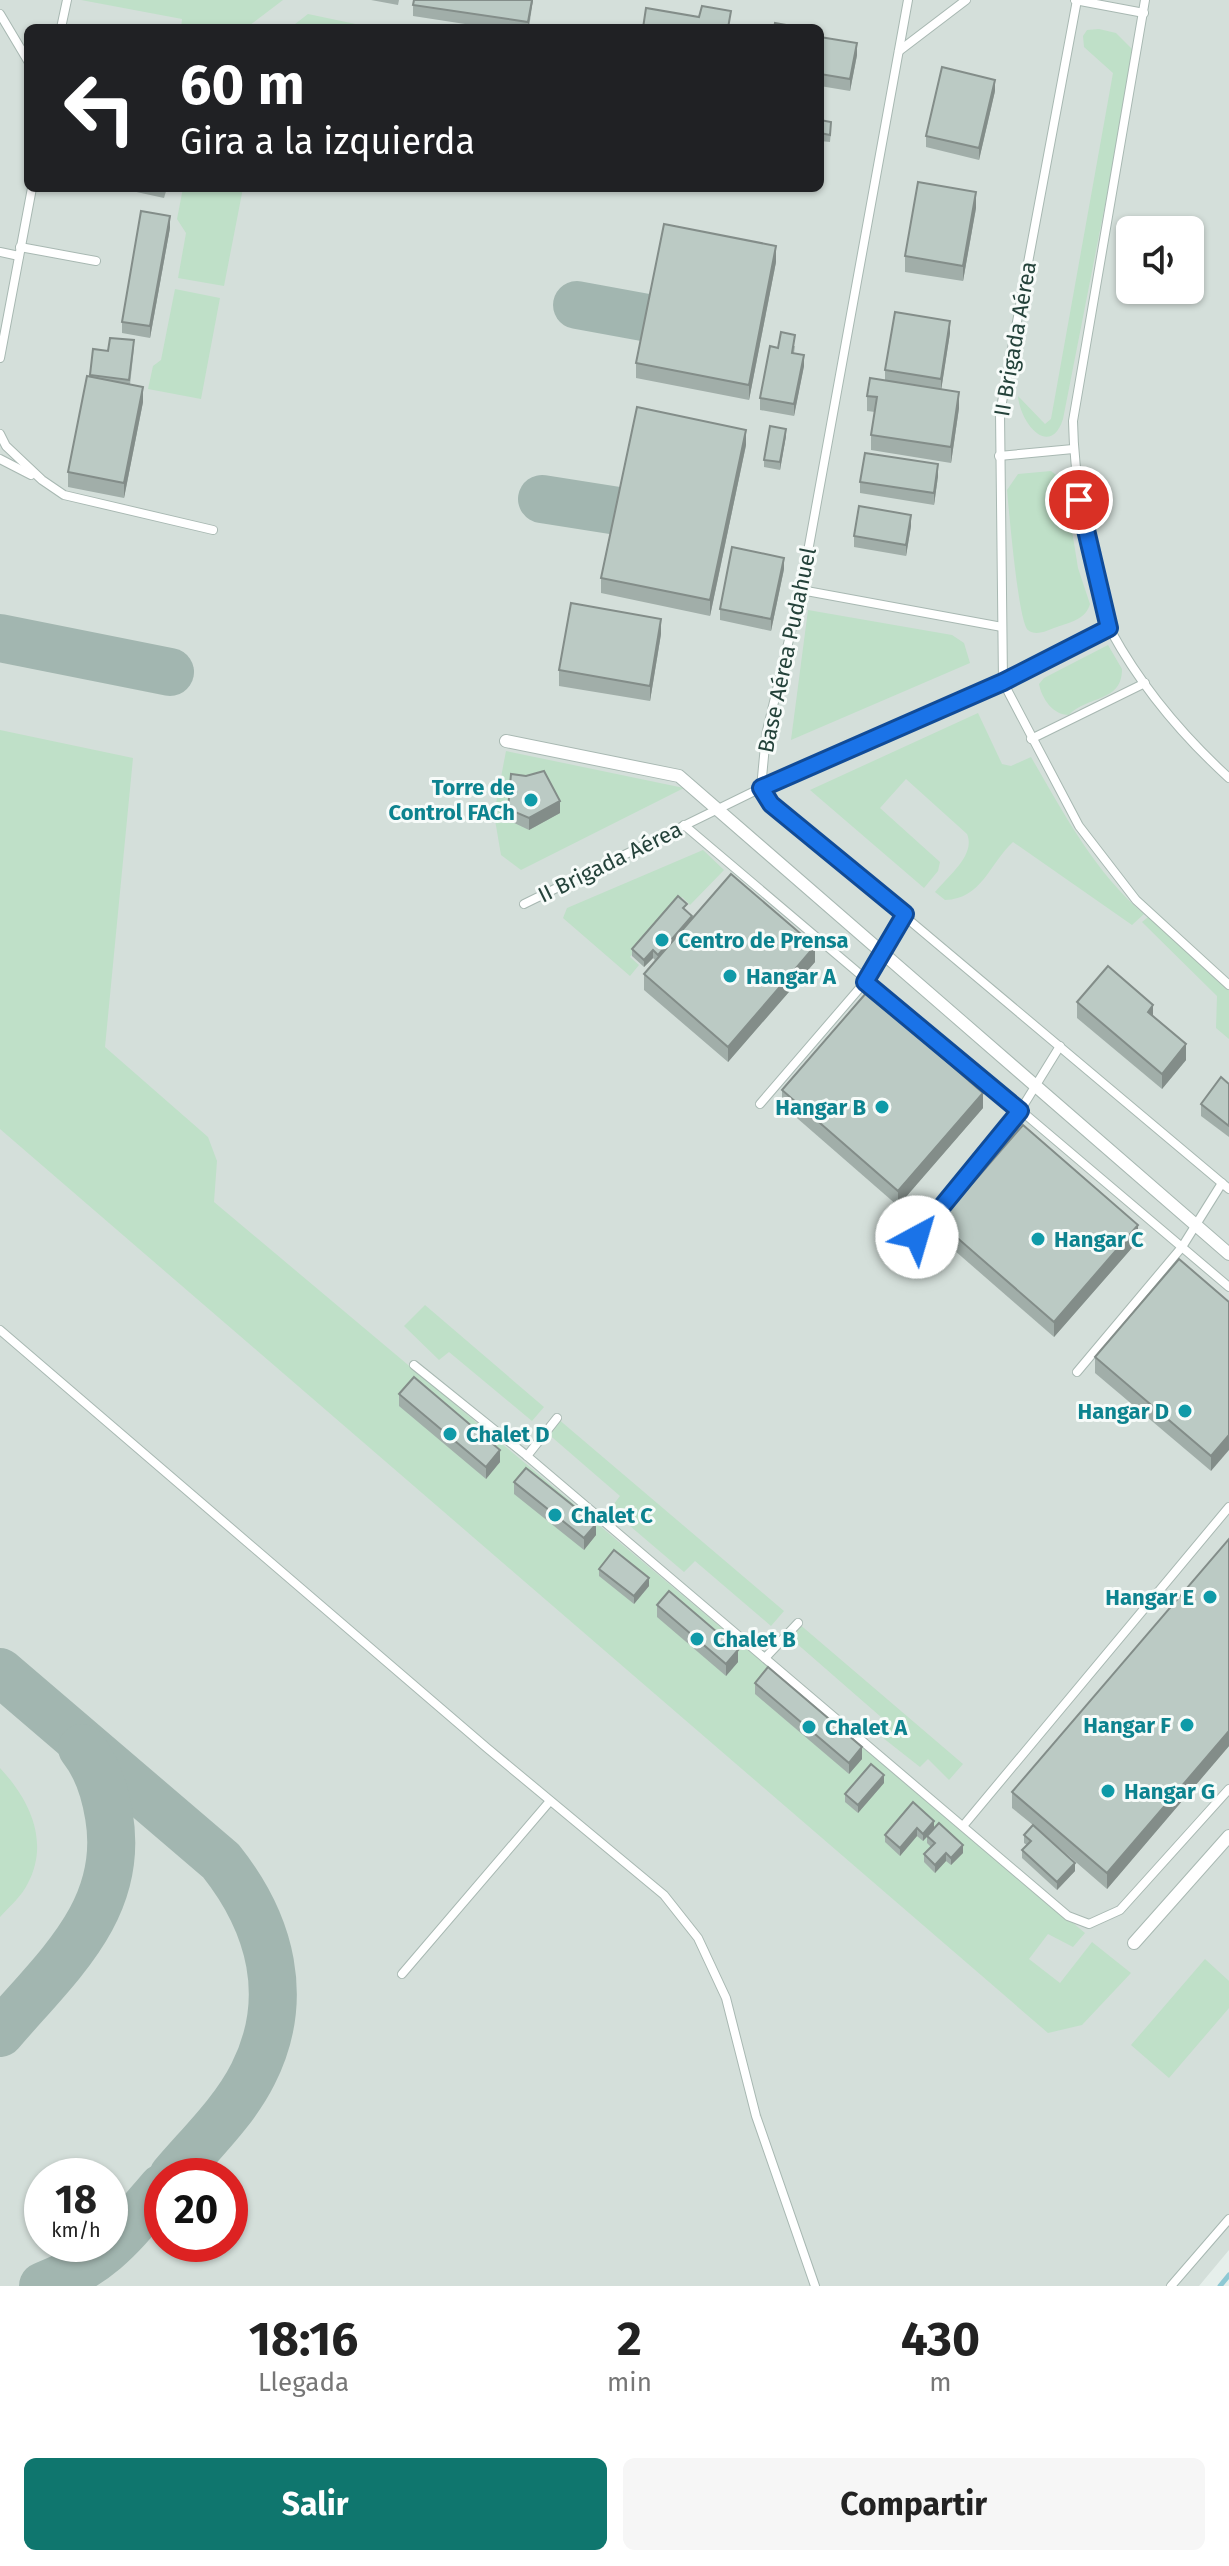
<!DOCTYPE html>
<html lang="es">
<meta charset="utf-8">
<style>
:root{--surface:#fff;--page:#f6f6f6;--text:#222;--muted:#767676;--accent:#0f766e}
body{margin:0;font-family:"Fira Sans",sans-serif;background:var(--page);color:var(--text);height:100vh;display:flex;flex-direction:column;font-size:30px;white-space:nowrap}
*{box-sizing:border-box;margin:0}
p{font-size:26px;color:var(--muted)}
.icon{flex:none;width:44px;height:44px;fill:none;stroke:currentColor;stroke-width:2;stroke-linecap:round;stroke-linejoin:round}
.map{position:relative;height:2286px;overflow:hidden}
.details{display:flex;flex-direction:column;background:var(--surface);flex:1}
.details>*{flex:none}
.top-card{position:absolute;left:24px;top:24px;width:800px;height:168px;border-radius:12px;box-shadow:0 2px 6px #0004;background:#202124;color:#fff;overflow:hidden}
.controls{position:absolute;left:1116px;top:216px;display:grid;gap:16px}
.controls a{display:grid;place-items:center;width:88px;height:88px;border-radius:12px;background:var(--surface);box-shadow:0 2px 6px #0004;font-size:40px}
.speed{position:absolute;left:24px;top:2158px;display:flex;gap:16px;font-size:40px;font-weight:700;text-align:center}
.speed>*{display:grid;place-content:center;width:104px;height:104px;border-radius:50%;background:var(--surface);box-shadow:0 2px 6px #0004;line-height:1}
.speed small{font-size:20px;font-weight:400}
.speed .limit{border:12px solid #d22;background:#fff;color:#111}
.pin{position:absolute;display:grid;place-items:center;width:68px;height:68px;color:#fff;margin:-34px;border:4px solid #fff;border-radius:50%;box-shadow:0 2px 8px #0007}
.me{position:absolute;width:88px;margin:-44px;rotate:39deg;stroke-linejoin:round;filter:drop-shadow(0 0 6px #0008)}
.turn{display:flex;align-items:center;gap:28px;height:168px;padding:0 24px;font-size:36px}
.turn .icon{width:104px;height:104px;stroke-width:2.5}
.turn b{display:block;font-size:56px;line-height:68px}
.eta{display:flex;justify-content:space-evenly;align-items:center;height:136px;text-align:center}
.eta b{font-size:48px;font-weight:700;line-height:56px}
.cta{display:flex;gap:16px;margin-top:auto;padding:16px 24px}
.cta a{flex:1;height:92px;border-radius:12px;background:var(--accent);color:#fff;font-size:32px;font-weight:700;line-height:92px;text-align:center}
.cta a+a{background:var(--page);color:var(--text)}
.map>svg:first-child{display:block}
</style>
<div class="map">
<svg width="1229" height="2286" viewBox="0 0 1229 2286">
<rect width="100%" height="100%" fill="#e6efeb"/>
<path fill="#d4dfda" fill-rule="evenodd" d="M0,0H1229V2250L1199,2286H0ZM28,28H820V188H28ZM1130,230H1190V290H1130ZM42,2176H110V2244H42ZM162,2176H230V2244H162Z"/>
<g fill="#bfe0c8">
<polygon points="81,0 283,0 246,28 181,28 182,19"/>
<polygon points="308,14 365,26 290,28"/>
<path d="M1099,29L1116,33L1135,52L1063,419C1050,459 1020,423 1018,396L1045,424L1051,419L1113,73L1084,47L1083,36L1087,30Z"/>
<polygon points="183,188 243,188 224,286 178,278 186,233 177,219"/>
<polygon points="175,289 220,298 201,399 148,389 153,366 161,360"/>
<path d="M1051,471L1064,481L1078,568L1090,604C1086,619 1071,622 1057,627C1048,630 1036,637 1028,630C1018,621 1009,510 1007,490L1018,474Z"/>
<polygon points="808,610 952,635 964,643 970,663 791,740"/>
<path d="M1108,645L1122,669C1122,703 1088,695 1069,715C1053,715 1042,699 1039,684L1044,678Z"/>
<path d="M978,713L1002,764L1011,766L1031,757C1063,812 1095,873 1144,914L1132,925L1013,842C989,864 982,899 945,900L935,892C948,876 976,855 967,834L906,779L880,808L940,862L938,871L924,888L810,790Z"/>
<polygon points="0,730 133,758 105,1047 208,1137 217,1161 214,1202 1085,1933 1073,1947 1048,1934 1029,1959 1060,1983 1092,1942 1131,1973 1082,2025 1048,2033 0,1129"/>
<polygon points="506,751 684,788 521,870 501,855 494,814"/>
<polygon points="703,850 724,870 690,905 682,897 630,957 639,965 630,976 563,918 567,908"/>
<polygon points="1152,914 1229,985 1229,1039 1216,1028 1217,996 1142,922"/>
<polygon points="425,1305 544,1407 532,1421 449,1352 439,1360 404,1326"/>
<polygon points="557,1418 784,1611 771,1626 695,1561 684,1572 610,1509 620,1496 546,1432"/>
<polygon points="798,1623 963,1764 949,1780 928,1759 920,1767 873,1730 881,1717 787,1635"/>
<path d="M0,1768C29,1799 50,1841 28,1883C22,1896 9,1907 0,1917Z"/>
<polygon points="1205,1959 1229,1981 1229,2008 1169,2078 1131,2045"/>
</g>
<g fill="none" stroke-linecap="round" stroke-linejoin="round">
<polyline stroke="#8ec9d4" stroke-width="5" points="1220,2286 1229,2275"/>
<g stroke="#a2b6b0" stroke-width="48">
<polyline points="577,305 648,318"/>
<polyline points="542,499 618,511"/>
<polyline points="0,638 170,672"/>
<path d="M0,1672L221,1861C271,1924 291,1999 253,2074C234,2112 200,2144 173,2176"/>
<path d="M0,2033C56,1967 125,1910 109,1816C105,1791 98,1768 82,1748"/>
<path d="M43,2286C103,2262 121,2236 162,2188"/>
</g>
<g stroke="#a8b8b2" stroke-width="10">
<g id="service">
<polyline points="908,0 801,590 766,735 761,788 771,804 1229,1189"/>
<polyline points="1075,0 1144,13"/>
<polyline points="1077,0 1000,413 1003,682 1079,826 1136,900 1229,985"/>
<path d="M1145,0L1073,421C1074,477 1084,530 1098,584C1102,599 1104,617 1111,631C1141,686 1183,736 1229,778"/>
<polyline points="0,14 28,61"/>
<polyline points="61,28 67,0"/>
<polyline points="899,51 966,0"/>
<polyline points="20,247 96,261"/>
<polyline points="0,252 19,256"/>
<polyline points="0,358 32,188"/>
<polyline points="0,434 6,446 42,480 64,495 213,530"/>
<polyline points="999,456 1073,449"/>
<polyline points="0,459 31,475"/>
<polyline points="801,590 1002,627"/>
<polyline points="1031,739 1145,683"/>
<polyline points="684,825 1229,1287"/>
<polyline points="524,904 761,788 1003,682 1109,628"/>
<polyline points="760,1104 865,982 905,914"/>
<polyline points="917,1237 1020,1111 1060,1046"/>
<polyline points="0,1330 487,1748 664,1895 698,1938 726,1998 756,2116 815,2286"/>
<polyline points="414,1365 527,1456 1068,1916 1089,1924 1120,1910 1229,1789"/>
<polyline points="1077,1372 1182,1247 1222,1183"/>
<polyline points="527,1456 557,1418"/>
<polyline points="765,1658 798,1623"/>
<polyline points="963,1826 1229,1507"/>
<polyline points="402,1974 550,1801"/>
<polyline points="1171,2286 1229,2219"/>
</g>
</g>
<g stroke="#a8b8b2" stroke-width="14">
<g id="pedestrian">
<polyline points="506,741 679,776 1229,1254"/>
<polyline points="1134,1943 1229,1836"/>
</g>
</g>
<use href="#service" stroke="#fff" stroke-width="8"/>
<use href="#pedestrian" stroke="#fff" stroke-width="12"/>
</g>
<g fill="#a1aea9">
<polygon points="371,0 399,0 398,5"/>
<polygon points="533,0 529,28 491,28 413,16 413,5"/>
<polygon points="820,37 857,55 850,91 820,86"/>
<polygon points="995,91 979,160 926,147 926,136"/>
<polygon points="820,120 831,130 830,142 820,141"/>
<polygon points="118,188 167,188 164,198"/>
<polygon points="976,208 963,281 905,272 905,256"/>
<polygon points="170,228 150,338 122,333 122,322"/>
<polygon points="776,262 749,400 636,378 636,363"/>
<polygon points="950,333 941,390 959,408 951,463 871,450 871,435 875,412 867,411 867,396 885,381 885,370"/>
<polygon points="795,346 794,353 804,366 794,416 760,410 760,398 778,348"/>
<polygon points="134,348 130,385 143,402 124,498 68,487 68,472 90,375 108,351"/>
<polygon points="786,436 780,470 764,467 764,460"/>
<polygon points="746,445 710,616 601,593 601,578"/>
<polygon points="938,476 934,505 860,493 860,482"/>
<polygon points="911,526 906,556 854,547 854,536"/>
<polygon points="784,569 771,631 720,620 720,609"/>
<polygon points="661,634 650,701 559,686 559,670"/>
<polygon points="508,809 560,813 529,830 508,820"/>
<polygon points="687,912 692,919 815,962 728,1062 644,990 644,974 656,961 653,958 644,967 632,956 632,949"/>
<polygon points="1077,1002 1186,1060 1162,1089 1077,1018"/>
<polygon points="1229,1084 1229,1137 1201,1116 1201,1104"/>
<polygon points="782,1090 983,1108 898,1206 782,1105"/>
<polygon points="939,1222 1138,1241 1054,1337 939,1237"/>
<polygon points="1229,1302 1211,1471 1095,1373 1095,1357"/>
<polygon points="399,1394 500,1462 486,1479 399,1406"/>
<polygon points="514,1482 596,1535 584,1550 514,1494"/>
<polygon points="1229,1539 1229,1746 1107,1889 1040,1831 1075,1871 1057,1890 1022,1858 1022,1850 1027,1845 1024,1843 1024,1835 1033,1825 1012,1808 1012,1792"/>
<polygon points="599,1569 649,1586 634,1604 599,1576"/>
<polygon points="657,1605 738,1662 726,1676 657,1617"/>
<polygon points="755,1683 862,1759 849,1774 755,1694"/>
<polygon points="884,1783 858,1813 845,1802 845,1794"/>
<polygon points="913,1802 934,1828 963,1853 951,1865 946,1861 935,1873 924,1862 924,1854 931,1847 927,1843 927,1837 923,1841 917,1836 900,1856 885,1842 885,1835"/>
</g>
<g fill="#838d89">
<polygon points="532,0 533,0 528,28 528,22"/>
<polygon points="857,43 857,55 850,91 850,79"/>
<polygon points="995,80 995,91 979,160 979,148"/>
<polygon points="976,192 976,208 963,281 963,266"/>
<polygon points="170,216 170,228 150,338 150,326"/>
<polygon points="776,246 776,262 749,400 749,385"/>
<polygon points="950,321 950,333 941,391 941,379"/>
<polygon points="804,355 804,366 794,416 794,404"/>
<polygon points="143,387 143,402 124,498 124,483"/>
<polygon points="959,392 959,408 951,463 951,447"/>
<polygon points="786,429 786,436 780,470 780,462"/>
<polygon points="746,430 746,445 710,616 710,600"/>
<polygon points="938,464 938,476 934,505 934,493"/>
<polygon points="911,515 911,526 906,556 906,545"/>
<polygon points="784,558 784,569 771,631 771,619"/>
<polygon points="661,619 661,634 650,701 650,686"/>
<polygon points="560,801 560,813 529,830 529,818"/>
<polygon points="692,916 692,924 658,962 658,955"/>
<polygon points="815,946 815,962 728,1062 728,1047"/>
<polygon points="653,950 653,958 644,967 644,960"/>
<polygon points="1153,1005 1153,1021 1148,1012"/>
<polygon points="1186,1044 1186,1060 1162,1089 1162,1074"/>
<polygon points="983,1093 983,1108 898,1206 898,1191"/>
<polygon points="1138,1225 1138,1241 1054,1337 1054,1322"/>
<polygon points="1229,1435 1229,1450 1211,1471 1211,1456"/>
<polygon points="500,1450 500,1462 486,1479 486,1467"/>
<polygon points="596,1524 596,1535 584,1550 584,1538"/>
<polygon points="649,1578 649,1586 634,1604 634,1596"/>
<polygon points="738,1650 738,1662 726,1676 726,1664"/>
<polygon points="1229,1731 1229,1746 1107,1889 1107,1873"/>
<polygon points="862,1747 862,1759 849,1774 849,1763"/>
<polygon points="884,1775 884,1783 858,1813 858,1805"/>
<polygon points="934,1821 934,1829 923,1841 923,1834"/>
<polygon points="917,1828 917,1836 900,1856 900,1848"/>
<polygon points="963,1845 963,1853 951,1865 951,1858"/>
<polygon points="946,1853 946,1861 935,1873 935,1865"/>
<polygon points="1075,1863 1075,1871 1057,1890 1057,1882"/>
</g>
<g fill="#bbcac4" stroke="#838d89" stroke-width="2">
<polygon points="414,0 532,0 528,22 413,5"/>
<polygon points="702,6 731,11 728,28 643,28 646,8 699,17"/>
<polygon points="775,23 803,28 774,28"/>
<polygon points="820,37 857,43 850,79 820,74"/>
<polygon points="942,67 995,80 979,148 926,136"/>
<polygon points="820,120 831,122 830,135 820,133"/>
<polygon points="918,182 976,192 963,266 905,256"/>
<polygon points="141,211 170,216 150,326 122,322"/>
<polygon points="664,224 776,246 749,385 636,363"/>
<polygon points="895,312 950,321 941,379 885,370"/>
<polygon points="781,332 795,335 792,353 804,355 794,404 760,398 770,346 778,348"/>
<polygon points="110,338 134,340 129,380 90,375 93,349 108,351"/>
<polygon points="87,376 143,387 124,483 68,472"/>
<polygon points="870,378 959,392 951,447 871,435 877,397 867,396"/>
<polygon points="637,407 746,430 710,600 601,578"/>
<polygon points="770,426 786,429 780,462 764,460"/>
<polygon points="865,453 938,464 934,493 860,482"/>
<polygon points="859,506 911,515 906,545 854,536"/>
<polygon points="732,547 784,558 771,619 720,609"/>
<polygon points="571,603 661,619 650,686 559,670"/>
<polygon points="544,771 560,801 529,818 508,809 511,774 526,776"/>
<polygon points="731,874 815,946 728,1047 644,974"/>
<polygon points="678,896 687,904 683,908 692,916 658,955 653,950 644,960 632,949"/>
<polygon points="1108,966 1153,1005 1148,1012 1186,1044 1162,1074 1077,1002"/>
<polygon points="867,992 983,1093 898,1191 782,1090"/>
<polygon points="1221,1077 1229,1084 1229,1126 1201,1104"/>
<polygon points="1023,1125 1138,1225 1054,1322 939,1222"/>
<polygon points="1179,1259 1229,1302 1229,1435 1211,1456 1095,1357"/>
<polygon points="414,1377 500,1450 486,1467 399,1394"/>
<polygon points="526,1468 596,1524 584,1538 514,1482"/>
<polygon points="1229,1539 1229,1731 1107,1873 1012,1792"/>
<polygon points="614,1550 649,1578 634,1596 599,1569"/>
<polygon points="669,1591 738,1650 726,1664 657,1605"/>
<polygon points="768,1667 862,1747 849,1763 755,1683"/>
<polygon points="871,1764 884,1775 858,1805 845,1794"/>
<polygon points="913,1802 934,1821 923,1834 917,1828 900,1848 885,1835"/>
<polygon points="939,1823 963,1845 951,1858 946,1853 935,1865 924,1854 935,1843 927,1836"/>
<polygon points="1033,1825 1075,1863 1057,1882 1022,1850 1031,1841 1024,1835"/>
</g>
<g fill="none" stroke-linecap="round" stroke-linejoin="round">
<g stroke="#114b97" stroke-width="20">
<polyline id="route" points="917,1237 1020,1111 865,982 905,914 771,804 761,788 1003,682 1109,628 1079,500"/>
</g>
<use href="#route" stroke="#1a73e8" stroke-width="14"/>
</g>
<g fill="#0f9aa8" stroke="#f7fbf9" stroke-width="3">
<circle cx="531" cy="800" r="8"/>
<circle cx="662" cy="940" r="8"/>
<circle cx="730" cy="976" r="8"/>
<circle cx="882" cy="1107" r="8"/>
<circle cx="1038" cy="1239" r="8"/>
<circle cx="1185" cy="1411" r="8"/>
<circle cx="450" cy="1434" r="8"/>
<circle cx="555" cy="1515" r="8"/>
<circle cx="1210" cy="1597" r="8"/>
<circle cx="697" cy="1639" r="8"/>
<circle cx="1187" cy="1725" r="8"/>
<circle cx="809" cy="1727" r="8"/>
<circle cx="1108" cy="1791" r="8"/>
</g>
<g text-anchor="middle" dominant-baseline="central" stroke-width="6" stroke-linejoin="round" paint-order="stroke">
<g font-size="22" fill="#24423a" stroke="#f7fbf9">
<text transform="translate(1015 339) rotate(-80)">II Brigada Aérea</text>
<text transform="translate(787 650) rotate(-78)">Base Aérea Pudahuel</text>
<text transform="translate(610 862) rotate(-26)">II Brigada Aérea</text>
</g>
<g font-size="22" font-weight="bold" fill="#0d838f" stroke="#f7fbf9" text-anchor="start">
<text x="515" y="787" text-anchor="end">Torre de<tspan x="515" dy="25">Control FACh</tspan></text>
<text x="678" y="940">Centro de Prensa</text>
<text x="746" y="976">Hangar A</text>
<text x="866" y="1107" text-anchor="end">Hangar B</text>
<text x="1054" y="1239">Hangar C</text>
<text x="1169" y="1411" text-anchor="end">Hangar D</text>
<text x="466" y="1434">Chalet D</text>
<text x="571" y="1515">Chalet C</text>
<text x="1194" y="1597" text-anchor="end">Hangar E</text>
<text x="713" y="1639">Chalet B</text>
<text x="1171" y="1725" text-anchor="end">Hangar F</text>
<text x="825" y="1727">Chalet A</text>
<text x="1124" y="1791">Hangar G</text>
</g>
</g>
</svg>
<div class="controls">
<a><svg class="icon" aria-label="sound" viewBox="0 0 24 24"><path d="M4 9h4l5-4v14l-5-4H4zM17 9q2 3 0 6"/></svg></a>
</div>
<div class="speed"><div>18<small>km/h</small></div><div class="limit">20</div></div>
<div class="pin" style="left:1079px;top:500px;background:#d93025"><svg class="icon" aria-label="arrive" viewBox="0 0 24 24"><path d="M6 21V4h12l-3 4 3 4H6"/></svg></div>
<svg class="me" style="left:917px;top:1237px" viewBox="-20 -20 40 40"><circle r="19" fill="#fff"/><path d="M0-13L10 11 0 6-10 11z" fill="#1a73e8"/></svg>
<div class="top-card">
<div class="turn"><svg class="icon" aria-label="left" viewBox="0 0 24 24"><path d="M17 20v-9H6M10 6l-5 5 5 5"/></svg><div><b>60 m</b>Gira a la izquierda</div></div>
</div>
</div>
<section class="details">
<div class="eta">
<div><b>18:16</b><p>Llegada</p></div>
<div><b>2</b><p>min</p></div>
<div><b>430</b><p>m</p></div>
</div>
<div class="cta"><a>Salir</a><a>Compartir</a></div>
</section>
